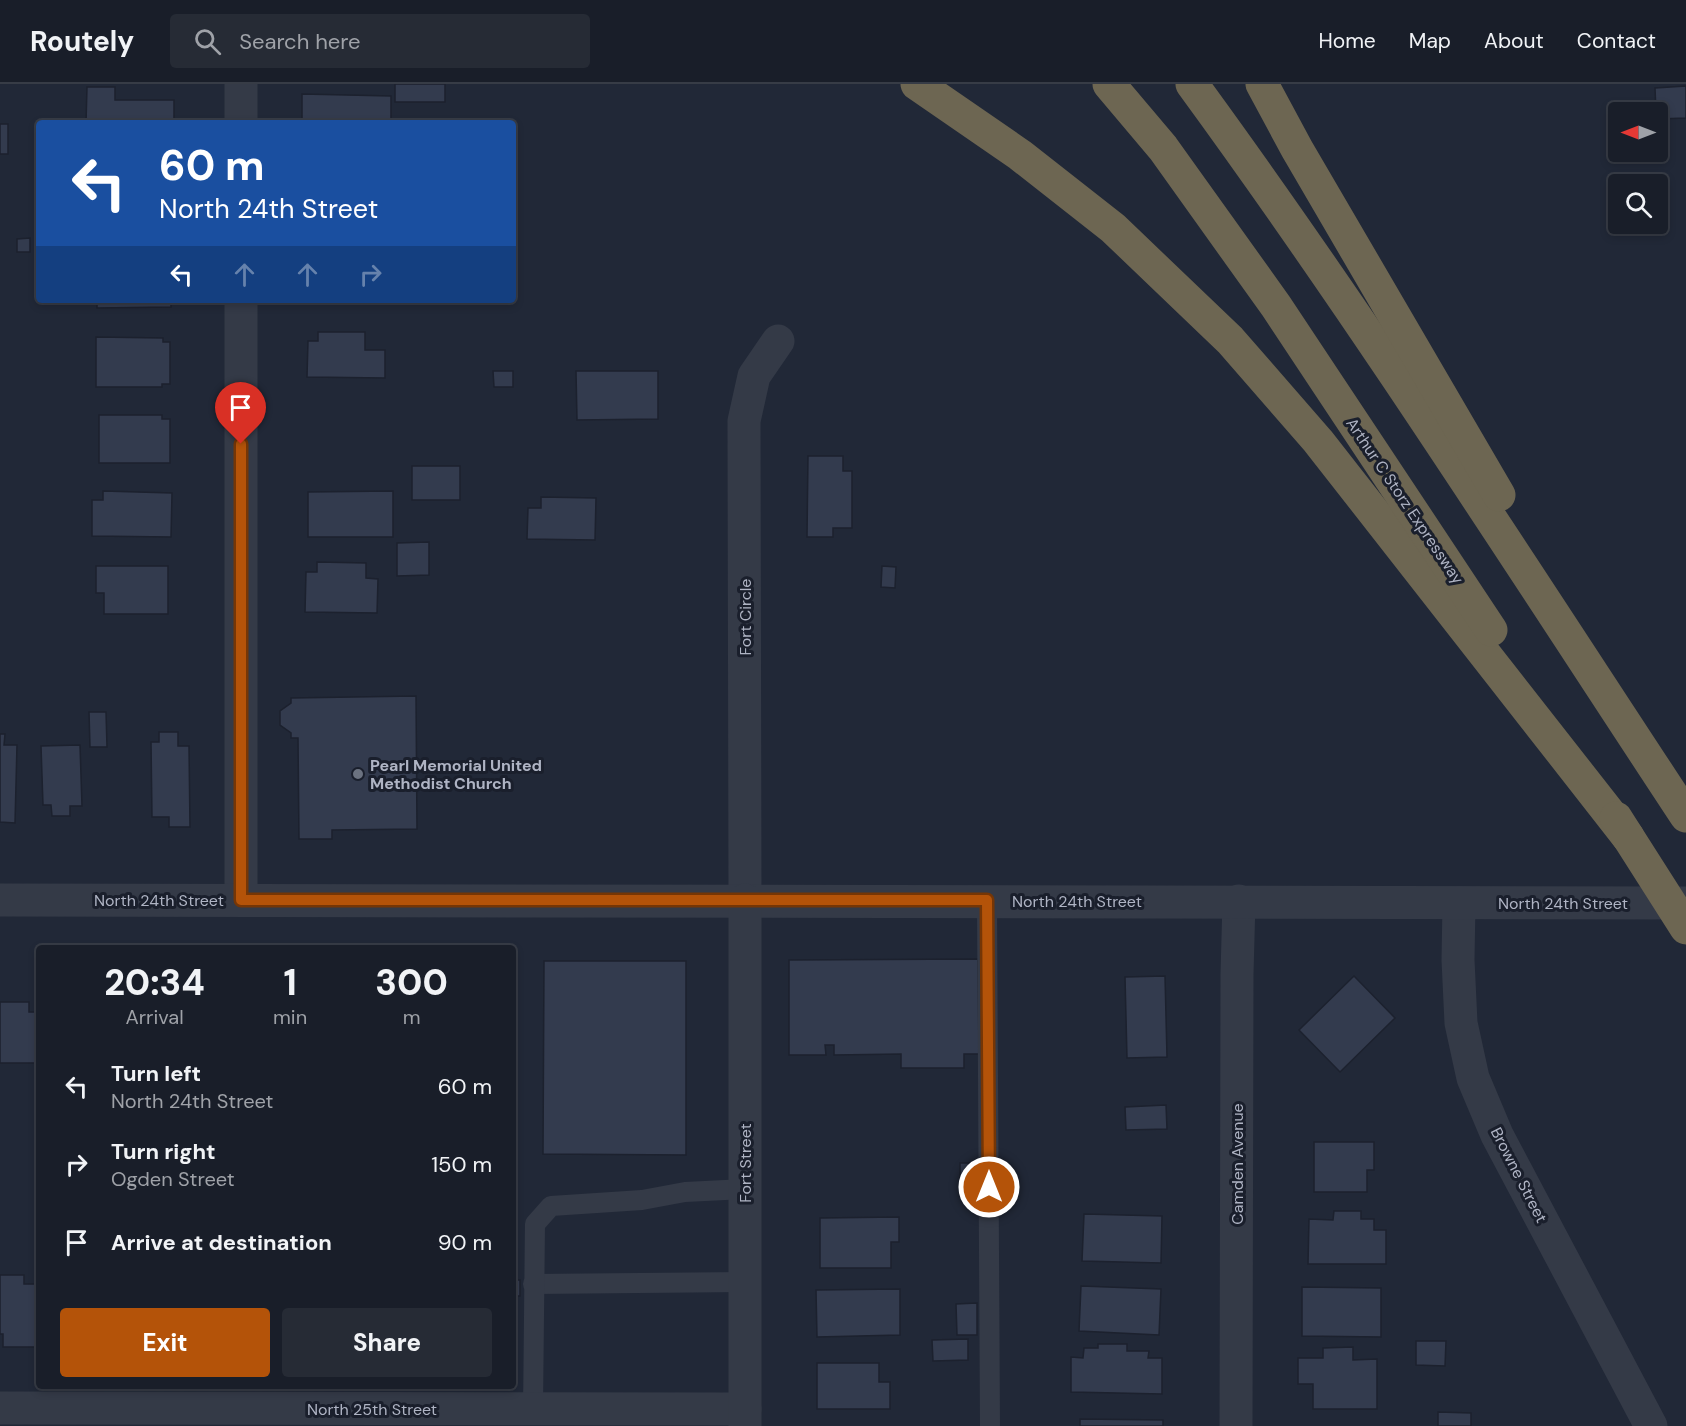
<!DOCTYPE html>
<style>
:root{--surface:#191e29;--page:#262b35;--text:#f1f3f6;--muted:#9fa2a8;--line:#373c46;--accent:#b45309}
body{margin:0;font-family:"DM Sans",sans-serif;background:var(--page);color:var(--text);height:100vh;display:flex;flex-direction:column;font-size:22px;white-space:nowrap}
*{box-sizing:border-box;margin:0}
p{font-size:20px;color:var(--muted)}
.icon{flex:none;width:33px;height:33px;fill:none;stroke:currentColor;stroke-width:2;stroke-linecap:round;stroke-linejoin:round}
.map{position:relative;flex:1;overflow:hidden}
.side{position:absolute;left:36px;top:861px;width:480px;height:444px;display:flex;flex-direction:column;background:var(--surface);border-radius:6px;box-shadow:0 3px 9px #0003,0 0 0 2px var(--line)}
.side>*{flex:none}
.hud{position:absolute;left:36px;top:36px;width:480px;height:183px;border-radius:6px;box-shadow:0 3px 9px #0003,0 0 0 2px var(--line);background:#1a4fa0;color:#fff;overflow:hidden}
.needle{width:39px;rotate:270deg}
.buttons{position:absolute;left:1608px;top:18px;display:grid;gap:12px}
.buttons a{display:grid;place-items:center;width:60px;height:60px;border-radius:6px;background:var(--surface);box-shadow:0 3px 9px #0003,0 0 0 2px var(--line);font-size:30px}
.pin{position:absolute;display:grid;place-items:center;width:51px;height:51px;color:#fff;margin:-62px -26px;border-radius:50% 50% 50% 0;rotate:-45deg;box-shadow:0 0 6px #0007}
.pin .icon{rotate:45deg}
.me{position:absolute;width:66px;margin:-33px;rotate:0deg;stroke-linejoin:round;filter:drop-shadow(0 0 4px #0008)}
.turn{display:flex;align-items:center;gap:21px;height:126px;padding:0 24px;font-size:27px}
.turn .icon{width:78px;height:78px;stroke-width:2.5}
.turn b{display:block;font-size:42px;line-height:51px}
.lanes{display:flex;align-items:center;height:57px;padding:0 24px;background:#0003;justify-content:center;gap:30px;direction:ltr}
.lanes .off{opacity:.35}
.eta{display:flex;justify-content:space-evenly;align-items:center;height:102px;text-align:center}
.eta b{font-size:36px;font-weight:800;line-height:42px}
.cta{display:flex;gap:12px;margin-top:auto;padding:12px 24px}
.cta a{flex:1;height:69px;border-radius:6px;background:var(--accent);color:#fff;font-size:24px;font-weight:800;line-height:69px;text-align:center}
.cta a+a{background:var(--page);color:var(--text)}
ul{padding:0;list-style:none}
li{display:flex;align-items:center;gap:18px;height:78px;padding:0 24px}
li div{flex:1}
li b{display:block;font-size:22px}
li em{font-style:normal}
header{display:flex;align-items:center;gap:36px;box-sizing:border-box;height:84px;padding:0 30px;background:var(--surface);border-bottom:2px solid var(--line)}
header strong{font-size:28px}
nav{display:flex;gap:33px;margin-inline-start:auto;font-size:21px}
.search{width:420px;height:54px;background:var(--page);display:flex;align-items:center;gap:15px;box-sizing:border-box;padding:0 21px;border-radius:6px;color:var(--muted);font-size:22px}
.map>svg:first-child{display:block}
</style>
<header>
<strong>Routely</strong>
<div class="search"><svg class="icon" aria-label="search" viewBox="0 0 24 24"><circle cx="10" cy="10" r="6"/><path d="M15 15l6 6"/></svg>Search here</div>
<nav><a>Home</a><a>Map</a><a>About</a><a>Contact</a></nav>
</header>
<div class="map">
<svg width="1686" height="1342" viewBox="0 0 1686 1342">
<rect width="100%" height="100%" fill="#212837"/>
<g fill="#333b4e" stroke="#1c212e" stroke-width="1.5">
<rect x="395" y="0" width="50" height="18"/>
<polygon points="1686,2 1686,34 1658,35 1658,28 1656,28 1655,4"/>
<polygon points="87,3 115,3 115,16 174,16 174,39 86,39"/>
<polygon points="302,10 391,12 391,39 302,39"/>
<polygon points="1637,24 1637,28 1619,28 1619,26"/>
<rect x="0" y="40" width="8" height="30"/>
<polygon points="30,154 30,168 17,168 17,155"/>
<polygon points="97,216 171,216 171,223 97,224"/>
<rect x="305" y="216" width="71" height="2"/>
<polygon points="318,248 365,248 365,266 385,266 385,294 307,293 308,257 318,257"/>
<polygon points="96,253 163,254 163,258 170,258 170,300 162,300 162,303 96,303"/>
<polygon points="493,287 513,287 513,303 494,303"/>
<polygon points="576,287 658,287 658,335 577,336"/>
<polygon points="99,331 162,331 162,335 170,335 170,379 99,379"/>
<polygon points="808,372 843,372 843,387 852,387 852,444 833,444 833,453 807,453"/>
<rect x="412" y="382" width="48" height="34"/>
<polygon points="103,407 172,409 171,453 92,452 92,416 103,416"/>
<polygon points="393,407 393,453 308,453 308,408"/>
<polygon points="541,413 596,414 595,456 527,455 528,424 541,424"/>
<polygon points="429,458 429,491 397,492 397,459"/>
<polygon points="317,478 366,479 366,494 378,495 377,529 305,528 306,488 317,488"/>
<polygon points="96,482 168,482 168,530 104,530 104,509 96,509"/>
<polygon points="882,482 896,483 895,504 881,503"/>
<polygon points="416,612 417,745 332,746 332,755 299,755 298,654 291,654 291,649 280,641 280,627 291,619 291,614"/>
<polygon points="89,628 106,628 107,663 90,663"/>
<polygon points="159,648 178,648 178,662 189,662 190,743 169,743 169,733 152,733 151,658 159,658"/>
<polygon points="0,650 5,650 4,661 17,661 15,739 0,738"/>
<polygon points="80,661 82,722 70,722 70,732 52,732 51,721 43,721 41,662"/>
<polygon points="978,875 979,970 964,970 964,984 901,984 901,970 834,971 834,961 825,961 826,971 789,971 789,876"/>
<polygon points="544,877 686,877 686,1071 543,1070"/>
<polygon points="1165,892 1167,973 1127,974 1125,893"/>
<polygon points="1354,892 1395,934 1340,988 1299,946"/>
<polygon points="0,918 29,918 29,928 36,928 36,979 0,979"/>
<polygon points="1166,1021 1167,1045 1126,1046 1125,1023"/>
<polygon points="1314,1058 1374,1058 1374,1086 1367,1086 1367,1108 1314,1108"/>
<polygon points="960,1079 972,1079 971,1096 960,1096"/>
<polygon points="1334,1127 1361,1127 1361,1135 1374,1135 1374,1146 1386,1146 1386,1180 1308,1180 1309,1135 1333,1136"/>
<polygon points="1084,1130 1162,1132 1161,1179 1082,1177"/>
<polygon points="899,1133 899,1158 891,1158 891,1184 820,1184 820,1134"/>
<polygon points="0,1191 24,1191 24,1200 39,1200 39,1263 3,1263 3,1250 0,1250"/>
<rect x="513" y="1196" width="7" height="16"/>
<polygon points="1081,1202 1161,1205 1159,1251 1079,1247"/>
<polygon points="1302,1203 1381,1204 1381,1253 1302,1252"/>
<polygon points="900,1205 900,1251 817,1253 816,1206"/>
<polygon points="977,1219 977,1251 957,1251 956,1220"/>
<polygon points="968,1255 968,1276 933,1277 932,1256"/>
<polygon points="1416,1257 1446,1257 1445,1282 1416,1281"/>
<polygon points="1098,1260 1127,1260 1127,1267 1149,1267 1148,1274 1162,1274 1162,1310 1071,1308 1071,1273 1083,1274 1084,1264 1098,1264"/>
<polygon points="1353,1263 1353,1276 1377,1275 1377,1325 1313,1325 1313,1300 1298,1300 1298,1274 1323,1274 1323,1264"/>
<polygon points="817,1279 879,1279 879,1298 890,1298 890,1325 817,1325"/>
<polygon points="1438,1328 1471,1329 1471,1342 1438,1342"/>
<polygon points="1080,1335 1163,1336 1163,1342 1080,1342"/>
</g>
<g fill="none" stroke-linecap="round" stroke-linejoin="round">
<g stroke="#343a47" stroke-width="20">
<polyline points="987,816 990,1342"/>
<polyline points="533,1200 745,1198"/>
<polyline points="533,1325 535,1140 551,1122 642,1116 685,1108 745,1105"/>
</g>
<g stroke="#343a47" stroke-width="33">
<polyline points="241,0 241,39"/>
<polyline points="241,216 241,816"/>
<polyline points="745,816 744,337 754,292 778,257"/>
<polyline points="1459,819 1458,876 1461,939 1473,994 1497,1051 1651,1342"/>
<polyline points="0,1324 745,1325"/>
<polyline points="1236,1342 1237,890 1239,817"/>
</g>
<g stroke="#343a47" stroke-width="33">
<polyline points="0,816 1686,819"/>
<polyline points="745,1342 745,816"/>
</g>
<g stroke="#6d6652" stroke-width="33">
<polyline points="917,0 1020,71 1113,144 1230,256 1318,357 1628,753"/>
<polyline points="1109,0 1163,64 1276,222 1491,546"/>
<path d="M1192,0C1366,238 1524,486 1686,732"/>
<polyline points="1262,0 1297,65 1499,411"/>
<polyline points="1616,734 1686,844"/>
</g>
</g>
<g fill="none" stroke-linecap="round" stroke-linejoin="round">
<g stroke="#753606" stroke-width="15">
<polyline id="route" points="241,360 241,816 987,816 989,1103"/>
</g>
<use href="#route" stroke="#b45309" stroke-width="10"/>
</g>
<circle fill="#6b7280" stroke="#1a1f2c" stroke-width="2" cx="358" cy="690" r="6"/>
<g text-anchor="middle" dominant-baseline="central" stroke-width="6" stroke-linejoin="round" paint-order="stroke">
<g font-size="16" fill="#afb4c4" stroke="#1a1f2c">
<text transform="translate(1405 417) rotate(56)">Arthur C Storz Expressway</text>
<text transform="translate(745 533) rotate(-90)">Fort Circle</text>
<text x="159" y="816">North 24th Street</text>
<text x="1077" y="817">North 24th Street</text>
<text x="1563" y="819">North 24th Street</text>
<text transform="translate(745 1079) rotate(-90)">Fort Street</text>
<text transform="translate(1237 1080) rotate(-90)">Camden Avenue</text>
<text transform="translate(1519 1091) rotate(63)">Browne Street</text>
<text x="372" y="1325">North 25th Street</text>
</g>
<g font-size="16" font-weight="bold" fill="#afb4c4" stroke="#1a1f2c" text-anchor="start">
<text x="370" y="681">Pearl Memorial United<tspan x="370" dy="18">Methodist Church</tspan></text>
</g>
</g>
</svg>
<div class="buttons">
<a><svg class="needle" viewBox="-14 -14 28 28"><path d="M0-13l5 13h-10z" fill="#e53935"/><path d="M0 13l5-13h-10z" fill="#9fa2a8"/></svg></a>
<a><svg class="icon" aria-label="search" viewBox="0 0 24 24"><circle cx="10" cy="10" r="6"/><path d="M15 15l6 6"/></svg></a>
</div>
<div class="pin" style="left:241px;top:360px;background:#d93025"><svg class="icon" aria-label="arrive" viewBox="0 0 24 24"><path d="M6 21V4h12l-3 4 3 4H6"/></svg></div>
<svg class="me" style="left:989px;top:1103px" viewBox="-20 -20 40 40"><circle r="17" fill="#b45309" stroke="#fff" stroke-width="3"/><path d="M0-11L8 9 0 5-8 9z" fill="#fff"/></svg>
<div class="hud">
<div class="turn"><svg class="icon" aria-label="left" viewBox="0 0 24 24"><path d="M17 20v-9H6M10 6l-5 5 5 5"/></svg><div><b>60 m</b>North 24th Street</div></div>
<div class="lanes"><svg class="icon" aria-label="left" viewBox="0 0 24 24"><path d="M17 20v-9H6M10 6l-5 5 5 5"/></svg><svg class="icon off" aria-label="ahead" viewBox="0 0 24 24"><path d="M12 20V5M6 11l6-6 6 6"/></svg><svg class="icon off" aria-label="ahead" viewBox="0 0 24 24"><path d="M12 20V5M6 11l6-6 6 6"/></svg><svg class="icon off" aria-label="right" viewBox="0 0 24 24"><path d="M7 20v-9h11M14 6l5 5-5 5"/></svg></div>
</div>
<section class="side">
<div class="eta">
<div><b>20:34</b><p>Arrival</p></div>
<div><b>1</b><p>min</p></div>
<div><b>300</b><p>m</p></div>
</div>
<ul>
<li><svg class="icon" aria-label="left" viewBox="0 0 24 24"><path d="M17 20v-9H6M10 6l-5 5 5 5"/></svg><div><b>Turn left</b><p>North 24th Street</p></div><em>60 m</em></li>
<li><svg class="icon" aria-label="right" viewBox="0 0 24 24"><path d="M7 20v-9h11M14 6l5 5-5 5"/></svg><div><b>Turn right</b><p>Ogden Street</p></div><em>150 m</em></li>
<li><svg class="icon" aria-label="arrive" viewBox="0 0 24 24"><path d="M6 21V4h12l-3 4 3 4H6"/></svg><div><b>Arrive at destination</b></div><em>90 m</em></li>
</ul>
<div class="cta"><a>Exit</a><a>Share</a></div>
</section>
</div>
